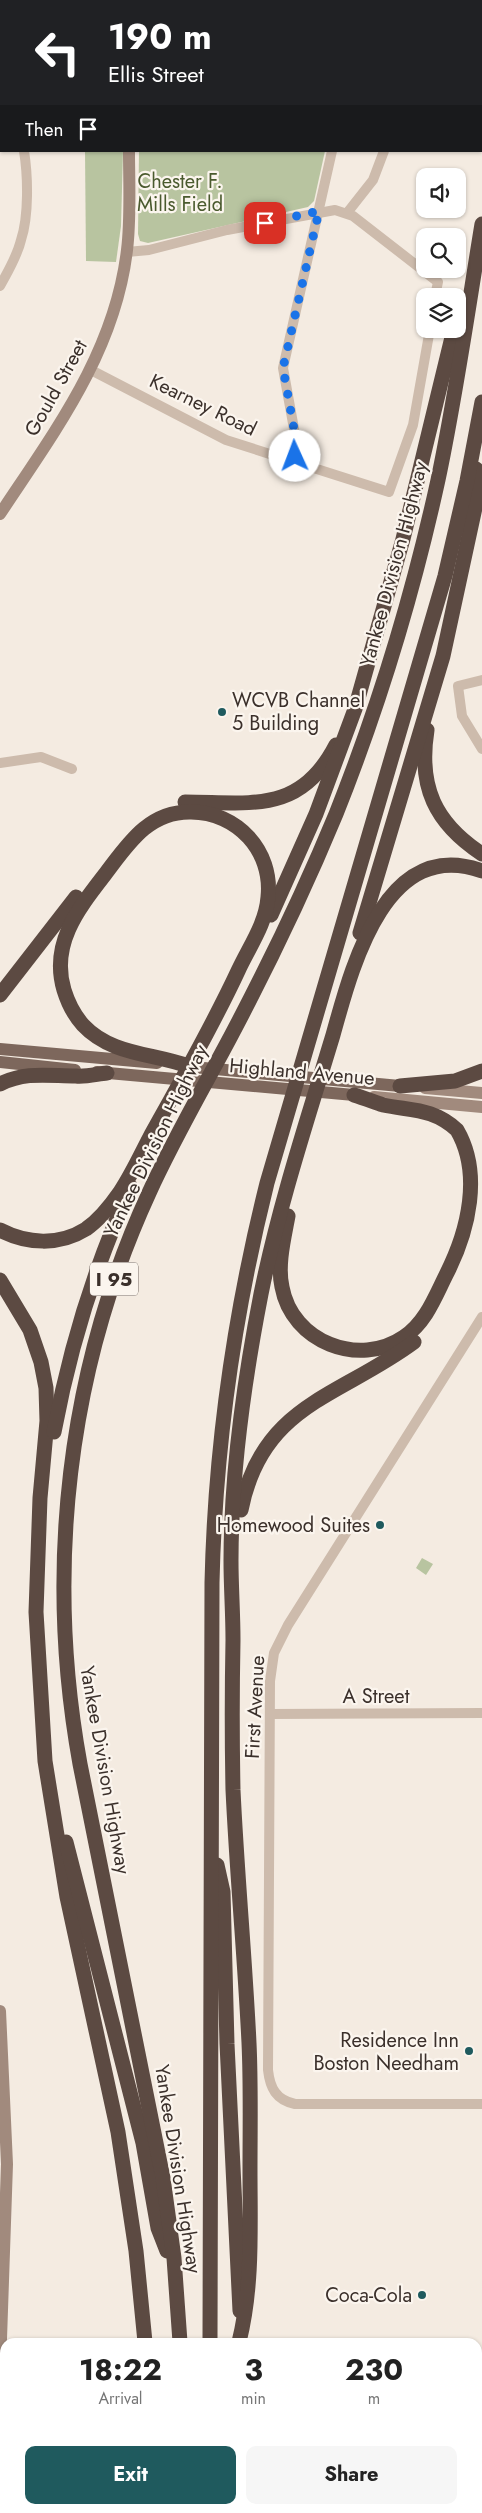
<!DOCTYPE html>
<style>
:root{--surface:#fff;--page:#f6f6f6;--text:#222;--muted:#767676;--accent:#1f5a5e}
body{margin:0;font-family:Jost,sans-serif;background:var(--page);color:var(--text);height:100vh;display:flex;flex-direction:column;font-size:19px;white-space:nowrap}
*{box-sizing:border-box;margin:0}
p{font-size:16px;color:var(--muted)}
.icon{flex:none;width:28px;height:28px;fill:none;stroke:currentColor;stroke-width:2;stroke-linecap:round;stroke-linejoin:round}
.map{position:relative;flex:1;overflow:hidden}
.side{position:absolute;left:0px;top:2338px;width:482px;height:176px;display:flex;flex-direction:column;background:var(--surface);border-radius:15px 15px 0 0;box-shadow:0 1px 4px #0004}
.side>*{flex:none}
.banner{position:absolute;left:0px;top:0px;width:482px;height:152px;box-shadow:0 1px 4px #0004;background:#202124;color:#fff;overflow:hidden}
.controls{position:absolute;left:416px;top:168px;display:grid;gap:10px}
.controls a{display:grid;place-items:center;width:50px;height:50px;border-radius:10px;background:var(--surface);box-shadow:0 1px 4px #0004;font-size:25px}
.pin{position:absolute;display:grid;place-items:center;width:42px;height:42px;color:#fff;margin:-21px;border-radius:10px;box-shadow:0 2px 8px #0006}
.me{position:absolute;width:55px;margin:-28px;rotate:358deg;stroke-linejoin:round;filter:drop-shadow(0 0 4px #0008)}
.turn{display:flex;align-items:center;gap:18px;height:105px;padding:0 25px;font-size:22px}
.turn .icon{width:65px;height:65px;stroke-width:2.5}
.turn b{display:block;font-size:35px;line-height:42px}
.then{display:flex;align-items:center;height:48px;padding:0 25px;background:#0003;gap:10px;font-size:19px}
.eta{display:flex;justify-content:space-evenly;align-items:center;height:85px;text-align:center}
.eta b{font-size:30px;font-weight:700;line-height:35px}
.action{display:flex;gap:10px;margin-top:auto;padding:10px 25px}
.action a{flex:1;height:58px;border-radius:10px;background:var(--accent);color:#fff;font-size:20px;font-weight:700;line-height:58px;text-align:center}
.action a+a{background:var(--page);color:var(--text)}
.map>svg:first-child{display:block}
</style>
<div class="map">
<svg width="482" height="2513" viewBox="0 0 482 2513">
<rect width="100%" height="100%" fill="#f4ebe1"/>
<g fill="#b8c4a0">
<polygon points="142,0 249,0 249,1"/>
<polygon points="85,151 123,151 121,226 116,262 86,261"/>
<polygon points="139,151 325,151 314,201 308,207 148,243 140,241 138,234"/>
<polygon points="422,1558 433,1564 426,1575 416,1568"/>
</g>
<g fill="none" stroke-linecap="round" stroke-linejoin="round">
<g stroke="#cdbbac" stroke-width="10">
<polyline points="364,1 364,0"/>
<polyline points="416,1 416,0"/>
<polyline points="0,119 1,120"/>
<polyline points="347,213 373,180 384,151"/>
<polyline points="127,252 149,250 227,230 335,210 353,216 438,282 435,296"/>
<path d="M0,286C8,271 17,257 21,240C29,216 28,176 24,151"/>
<polyline points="91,370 226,440 389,492 413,425 430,329"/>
<polyline points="294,462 296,440 283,368 332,151"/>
<polyline points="482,680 458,686 462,716 482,749"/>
<polyline points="0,763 41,757 72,769"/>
<path d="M482,1317L288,1625L274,1653L270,1681L268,2070C270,2088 276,2100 295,2104H482"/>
<polyline points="270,1714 482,1713"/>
</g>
<g stroke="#a18a7d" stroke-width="12">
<polyline points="133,1 133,0"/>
<path d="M0,514C55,431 115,352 127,250C131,218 129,184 129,151"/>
<polyline points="425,1088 482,1093"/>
<polyline points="374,1097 482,1107"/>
<polyline points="0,2011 7,2164 0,2368"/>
<polyline points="0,2395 5,2385"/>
<polyline points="385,2509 393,2513"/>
</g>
<g stroke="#7d675c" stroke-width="12">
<polyline points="0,1049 157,1063"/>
<polyline points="0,1062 75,1070"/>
<polyline points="182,1066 400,1086"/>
<polyline points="97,1072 354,1095"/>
</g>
<g stroke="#5c4a42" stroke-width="15">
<path d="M427,730C418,787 435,823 482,854"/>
<path d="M185,802C250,802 300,815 336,745"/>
<polyline points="271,915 316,814 355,709 403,539 454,329"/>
<polyline points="360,933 443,656 475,508 476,469"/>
<polyline points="0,995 76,897"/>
<path d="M0,1084C26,1071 49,1076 76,1076C86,1077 97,1074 107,1073"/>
<polyline points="400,1086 455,1081 482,1071"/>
<path d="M288,1216C284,1238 277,1265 282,1287C292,1342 359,1368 404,1337C426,1322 435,1297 446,1275C469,1230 482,1173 457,1130C433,1108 412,1111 383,1105C374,1102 364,1098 354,1095"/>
<path d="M0,1230C27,1244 59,1246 86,1229C99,1220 111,1205 120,1192C132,1174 141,1154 151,1135C181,1081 212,1027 238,971C249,947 266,924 268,897C273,851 237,812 191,812C149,811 128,844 106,873C79,908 50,943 64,990C68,1003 74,1015 83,1025C111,1055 152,1053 188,1066"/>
<polyline points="0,1280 30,1330 41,1362 46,1388 47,1421 40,1498 36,1612 45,1761 67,1897 118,2132 136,2251 145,2342"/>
<path d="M54,1432C70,1347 95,1265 131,1187"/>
<path d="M241,1510C262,1404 340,1397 414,1342"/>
<polyline points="66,1842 143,2143 158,2228 167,2251"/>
<polyline points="217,1865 223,1892 227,2044 240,2311"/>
<path d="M180,2342L174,2258L163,2178L80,1764C45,1571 67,1371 149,1193C174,1138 204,1087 232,1034C270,962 305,889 336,814C379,706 413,594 438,480C456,395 468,309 482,224"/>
<path d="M210,2342L212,1583C215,1447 234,1315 267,1183L445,576L467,481L482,402"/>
<path d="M239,2342C253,2286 250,2228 250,2170C250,2127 251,2085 249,2043C245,1959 237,1875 233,1790C232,1740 232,1690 233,1640C233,1613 231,1587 231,1561C231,1472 244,1381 261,1294C279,1205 307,1121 333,1035C352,967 385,836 482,871"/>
<polyline points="151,2509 151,2513"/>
<polyline points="354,2509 365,2511"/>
<polyline points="181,2513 181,2509"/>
<polyline points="217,2513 218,2509"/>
<polyline points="241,2513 245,2509"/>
</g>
</g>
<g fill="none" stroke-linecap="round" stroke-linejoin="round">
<polyline stroke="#1a73e8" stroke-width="9" stroke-dasharray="0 16.2" points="265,223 319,211 283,368 296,440 295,456"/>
</g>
<g fill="#1f5a5e" stroke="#fbf5ee" stroke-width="2">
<circle cx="222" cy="712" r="5"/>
<circle cx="380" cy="1525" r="5"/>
<circle cx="469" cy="2051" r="5"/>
<circle cx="422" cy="2295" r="5"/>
</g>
<g text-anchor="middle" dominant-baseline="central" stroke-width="4.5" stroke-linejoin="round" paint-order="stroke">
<rect fill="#fbf5ee" stroke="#756b66" stroke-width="1" x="90" y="1262.5" width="48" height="33" rx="4"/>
<g font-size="19" font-weight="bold" fill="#3b302b">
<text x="114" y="1279">I 95</text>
</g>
<g font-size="20" fill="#4a5a2e" stroke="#fbf5ee">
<text x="180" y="181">Chester F.<tspan x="180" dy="23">Mills Field</tspan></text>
</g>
<g font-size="20" fill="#3b302b" stroke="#fbf5ee">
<text transform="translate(56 388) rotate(-61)">Gould Street</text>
<text transform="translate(203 405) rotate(26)">Kearney Road</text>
<text transform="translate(394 564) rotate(-75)">Yankee Division Highway</text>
<text transform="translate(302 1072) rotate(5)">Highland Avenue</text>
<text transform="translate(156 1141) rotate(-64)">Yankee Division Highway</text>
<text x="376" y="1696">A Street</text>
<text transform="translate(255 1707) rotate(-87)">First Avenue</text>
<text transform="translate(105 1770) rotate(80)">Yankee Division Highway</text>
<text transform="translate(178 2169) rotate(81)">Yankee Division Highway</text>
</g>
<g font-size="20" fill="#3b302b" stroke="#fbf5ee" text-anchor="end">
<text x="232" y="700" text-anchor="start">WCVB Channel<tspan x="232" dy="23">5 Building</tspan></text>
<text x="370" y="1525">Homewood Suites</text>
<text x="459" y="2040">Residence Inn<tspan x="459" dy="23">Boston Needham</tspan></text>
<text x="412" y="2295">Coca-Cola</text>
</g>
</g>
</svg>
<div class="controls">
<a><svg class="icon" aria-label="sound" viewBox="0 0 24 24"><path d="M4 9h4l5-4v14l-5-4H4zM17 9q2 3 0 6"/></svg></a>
<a><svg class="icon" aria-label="search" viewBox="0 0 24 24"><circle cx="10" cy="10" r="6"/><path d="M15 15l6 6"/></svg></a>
<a><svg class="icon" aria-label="layers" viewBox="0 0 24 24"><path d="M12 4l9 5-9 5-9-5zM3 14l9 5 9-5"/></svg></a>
</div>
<div class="pin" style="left:265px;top:223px;background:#d93025"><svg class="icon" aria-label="arrive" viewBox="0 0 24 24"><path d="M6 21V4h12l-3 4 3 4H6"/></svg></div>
<svg class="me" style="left:295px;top:456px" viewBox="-20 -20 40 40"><circle r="19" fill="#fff"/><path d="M0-13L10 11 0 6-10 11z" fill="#1a73e8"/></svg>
<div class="banner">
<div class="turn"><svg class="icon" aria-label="left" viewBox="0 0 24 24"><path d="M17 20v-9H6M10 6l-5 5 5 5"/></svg><div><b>190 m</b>Ellis Street</div></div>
<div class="then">Then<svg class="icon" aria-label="arrive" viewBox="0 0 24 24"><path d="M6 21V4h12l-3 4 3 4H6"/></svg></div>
</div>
<section class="side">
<div class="eta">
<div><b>18:22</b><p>Arrival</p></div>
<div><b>3</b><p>min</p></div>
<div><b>230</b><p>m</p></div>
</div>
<div class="action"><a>Exit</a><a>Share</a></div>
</section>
</div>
